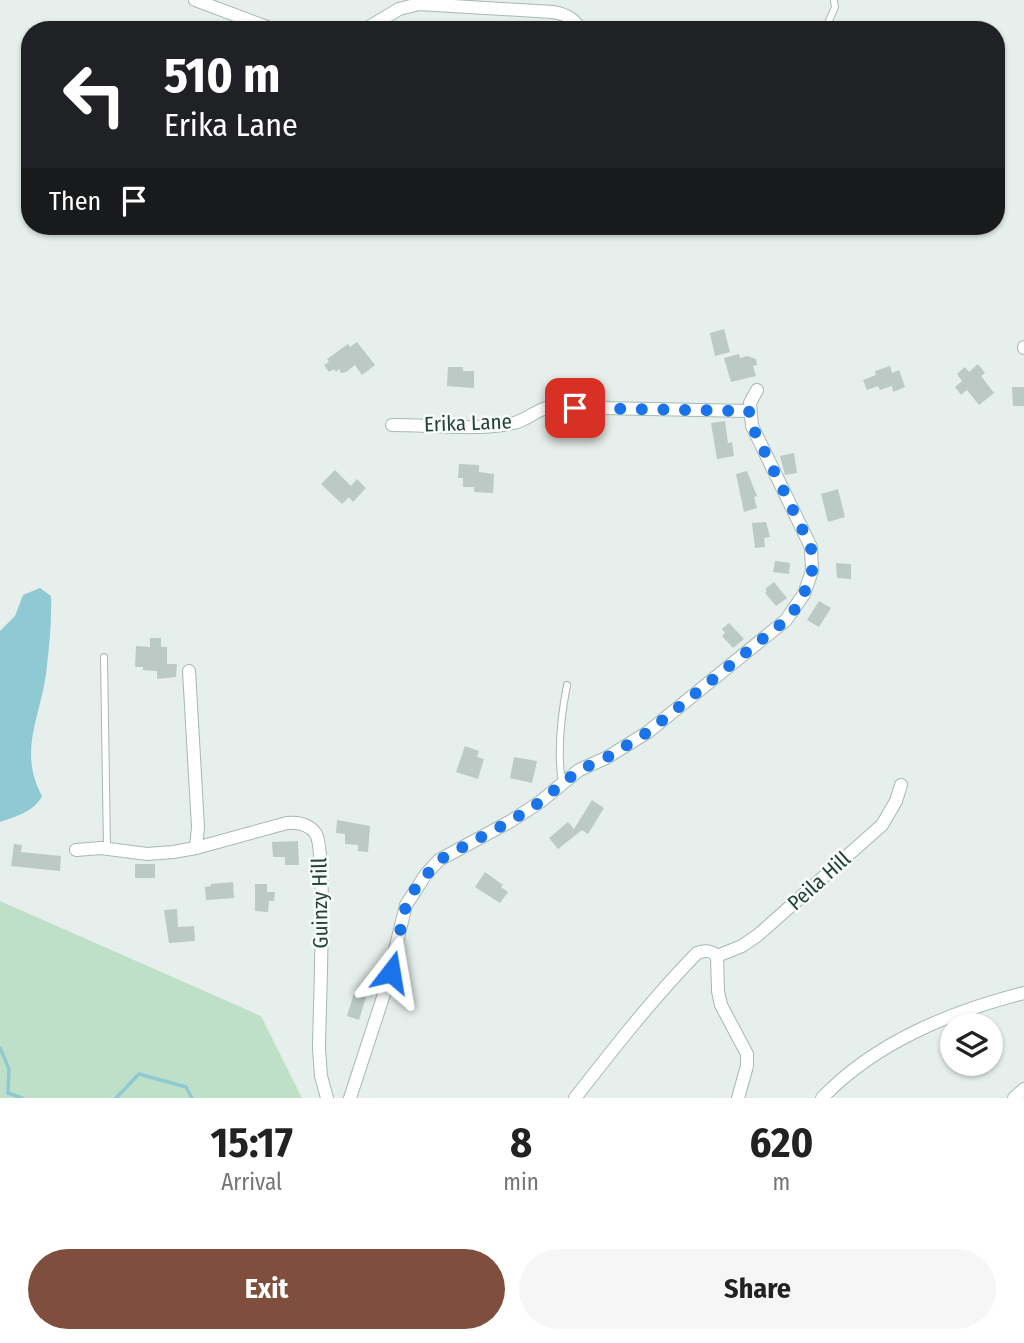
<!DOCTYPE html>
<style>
:root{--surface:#fff;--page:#f6f6f6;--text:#222;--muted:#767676;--accent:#804e3d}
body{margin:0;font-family:"Fira Sans Condensed",sans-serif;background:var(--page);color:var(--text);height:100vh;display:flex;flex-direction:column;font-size:26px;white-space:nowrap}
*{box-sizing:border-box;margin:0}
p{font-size:23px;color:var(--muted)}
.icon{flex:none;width:38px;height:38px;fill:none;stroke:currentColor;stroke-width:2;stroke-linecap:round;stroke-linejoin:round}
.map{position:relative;height:1098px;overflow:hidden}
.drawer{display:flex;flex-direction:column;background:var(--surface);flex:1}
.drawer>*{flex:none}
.guide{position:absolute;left:21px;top:21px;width:984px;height:214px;border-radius:28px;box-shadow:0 2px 5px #0004;background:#202124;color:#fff;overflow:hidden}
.tools{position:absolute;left:940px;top:1013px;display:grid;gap:14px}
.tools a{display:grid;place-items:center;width:63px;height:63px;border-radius:50%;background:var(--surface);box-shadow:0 2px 5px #0004;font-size:35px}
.pin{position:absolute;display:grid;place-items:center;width:60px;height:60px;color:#fff;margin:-30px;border-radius:14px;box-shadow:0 4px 10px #0006}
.me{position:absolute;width:77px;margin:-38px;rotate:14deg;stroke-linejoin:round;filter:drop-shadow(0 0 5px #0008)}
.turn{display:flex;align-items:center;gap:24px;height:147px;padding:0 28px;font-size:32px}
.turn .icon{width:91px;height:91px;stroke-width:2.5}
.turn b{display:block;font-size:49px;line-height:60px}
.then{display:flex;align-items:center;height:66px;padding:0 28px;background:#0003;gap:14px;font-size:26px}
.eta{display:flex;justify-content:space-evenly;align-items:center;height:119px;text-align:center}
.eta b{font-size:42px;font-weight:700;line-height:49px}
.cta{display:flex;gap:14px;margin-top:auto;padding:14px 28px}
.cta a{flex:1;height:80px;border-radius:42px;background:var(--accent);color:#fff;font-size:28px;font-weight:700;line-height:80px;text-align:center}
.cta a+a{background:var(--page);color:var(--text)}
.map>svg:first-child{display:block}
</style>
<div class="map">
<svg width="1024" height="1098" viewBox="0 0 1024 1098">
<rect width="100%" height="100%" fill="#e6efeb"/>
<polygon fill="#bfe0c8" points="0,901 261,1016 302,1098 0,1098"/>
<path fill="#8ec9d4" d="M40,588L51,596C52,622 49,648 46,674C40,718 18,752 42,796C35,811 15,817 0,822V631L15,616L23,595Z"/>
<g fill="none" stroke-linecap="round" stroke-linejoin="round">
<g stroke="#8ec9d4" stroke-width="3.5">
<polyline points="0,1048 9,1069 8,1093 22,1098"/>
<polyline points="116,1098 139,1074 186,1087 192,1098"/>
</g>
</g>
<g fill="#bbcac4">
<polygon points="724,329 730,352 715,356 710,333"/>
<polygon points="357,342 375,365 362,375 355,365 346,372 341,373 339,369 336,372 334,369 329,372 324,365 329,362 327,359 348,344 350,347"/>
<polygon points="739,354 740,358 747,356 756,359 757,365 753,366 756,376 731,382 724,358"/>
<polygon points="978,364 985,373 981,376 994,393 979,405 967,390 961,395 955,387 962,381 957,374 965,367 969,372"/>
<polygon points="890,366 892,373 899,370 905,387 893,392 892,386 880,390 878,386 867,390 863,380 876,375 875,371"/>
<polygon points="448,367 463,367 463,371 474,371 474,388 447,386"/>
<polygon points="1012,387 1024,387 1024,406 1013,406"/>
<polygon points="725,421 728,443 732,442 734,456 717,459 711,423"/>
<polygon points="794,453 797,473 785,475 780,456"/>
<polygon points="459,464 479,465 479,472 494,474 493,493 474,492 474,487 463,487 463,478 458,478"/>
<polygon points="335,470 351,486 357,479 366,488 353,502 349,497 342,504 321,484"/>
<polygon points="747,471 757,496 754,497 757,508 744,512 736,474"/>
<polygon points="838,489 845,517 828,522 821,494"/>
<polygon points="766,522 770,537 764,538 765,547 755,548 752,523"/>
<polygon points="775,561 790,563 789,574 773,572"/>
<polygon points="836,563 851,564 851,579 837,578"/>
<polygon points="774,582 787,598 776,606 765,593 767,591 765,589"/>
<polygon points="819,601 831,608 819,627 807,620"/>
<polygon points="729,623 744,639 733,648 722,636 725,633 722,629"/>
<polygon points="150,638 161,638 161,647 167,647 167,664 177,664 176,677 157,679 157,671 143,670 143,667 135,667 136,646 150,647"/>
<polygon points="465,746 479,751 477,757 484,759 478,779 456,772"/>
<polygon points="514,757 537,761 532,783 510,778"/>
<polygon points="592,800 604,808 588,834 582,830 558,849 549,838 568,822 574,829"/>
<polygon points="337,820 370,826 368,852 358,851 358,845 345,844 345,834 336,833"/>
<polygon points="298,841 299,865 285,865 285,857 273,857 272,842"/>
<polygon points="14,844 22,845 21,852 61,856 60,871 11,866"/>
<rect x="135" y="864" width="20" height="14"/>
<polygon points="485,872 503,885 501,887 508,892 500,903 475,887"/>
<polygon points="233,882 234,898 206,900 205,887 211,886 211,884"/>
<polygon points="255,884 267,884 267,892 275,892 274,901 269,901 268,912 255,911"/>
<polygon points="177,909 178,927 194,926 195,941 169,943 164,910"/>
<polygon points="354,993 366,997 359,1020 347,1016"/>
</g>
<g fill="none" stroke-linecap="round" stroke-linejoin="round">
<g stroke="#a8b8b2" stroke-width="8">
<g id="lane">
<polyline points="825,30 835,7 834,1"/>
<polyline points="104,657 107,849"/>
<path d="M562,783C557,751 561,716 567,685"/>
</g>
</g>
<g stroke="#a8b8b2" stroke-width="14">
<g id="street">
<polyline points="195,0 275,30"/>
<path d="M364,30L399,9L419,4L553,12C565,14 575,18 580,30"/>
<polyline points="1024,348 1024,347"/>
<path d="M392,425C432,425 476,431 514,423C527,420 536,410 549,407L749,411"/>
<polyline points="189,671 198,827 196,848"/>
<path d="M76,850L101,848L147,854L173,852L196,848L287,823C298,822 309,824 316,834C327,853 319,1017 319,1049L321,1076L327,1098"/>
<polyline points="717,956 742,946 758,935 882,825 896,801 901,785"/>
<polyline points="350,1098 385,991 406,905 426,874 439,860 511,821 540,802 579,770 606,758 648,732 786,620 804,594 812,571 811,547 752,426 750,403 757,390"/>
<path d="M575,1098C614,1048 653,998 697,953C705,950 711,950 717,956L718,991L721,1005L747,1054V1066L738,1098"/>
<path d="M822,1098C876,1042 950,1012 1024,993"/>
<polyline points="1014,1098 1024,1089"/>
</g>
</g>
<use href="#lane" stroke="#fff" stroke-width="6"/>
<use href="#street" stroke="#fff" stroke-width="12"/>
</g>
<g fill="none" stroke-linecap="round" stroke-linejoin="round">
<polyline stroke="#1a73e8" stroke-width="12" stroke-dasharray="0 21.6" points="391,972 406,905 415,889 439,860 511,821 540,802 579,770 606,758 648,732 786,620 796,608 808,585 812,571 811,547 752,426 749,411 575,408"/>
</g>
<g text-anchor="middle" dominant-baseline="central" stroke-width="5" stroke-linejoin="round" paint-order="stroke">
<g font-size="21" fill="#24423a" stroke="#f7fbf9">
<text transform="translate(468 423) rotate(-2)">Erika Lane</text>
<text transform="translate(819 881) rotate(-42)">Peila Hill</text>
<text transform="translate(320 903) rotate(-91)">Guinzy Hill</text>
</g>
</g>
</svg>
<div class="tools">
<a><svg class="icon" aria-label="layers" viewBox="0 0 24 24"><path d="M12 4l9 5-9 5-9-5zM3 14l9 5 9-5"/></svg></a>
</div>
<div class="pin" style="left:575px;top:408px;background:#d93025"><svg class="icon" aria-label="arrive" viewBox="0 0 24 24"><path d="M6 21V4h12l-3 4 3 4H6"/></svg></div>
<svg class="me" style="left:391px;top:972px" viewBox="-20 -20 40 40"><path d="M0-17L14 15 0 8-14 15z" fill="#1a73e8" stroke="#fff" stroke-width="4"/></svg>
<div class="guide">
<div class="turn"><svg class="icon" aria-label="left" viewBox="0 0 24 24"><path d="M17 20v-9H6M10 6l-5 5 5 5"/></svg><div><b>510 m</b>Erika Lane</div></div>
<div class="then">Then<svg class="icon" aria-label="arrive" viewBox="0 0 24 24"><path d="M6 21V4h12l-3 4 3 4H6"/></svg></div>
</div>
</div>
<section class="drawer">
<div class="eta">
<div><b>15:17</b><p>Arrival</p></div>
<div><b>8</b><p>min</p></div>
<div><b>620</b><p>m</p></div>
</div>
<div class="cta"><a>Exit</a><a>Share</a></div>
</section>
